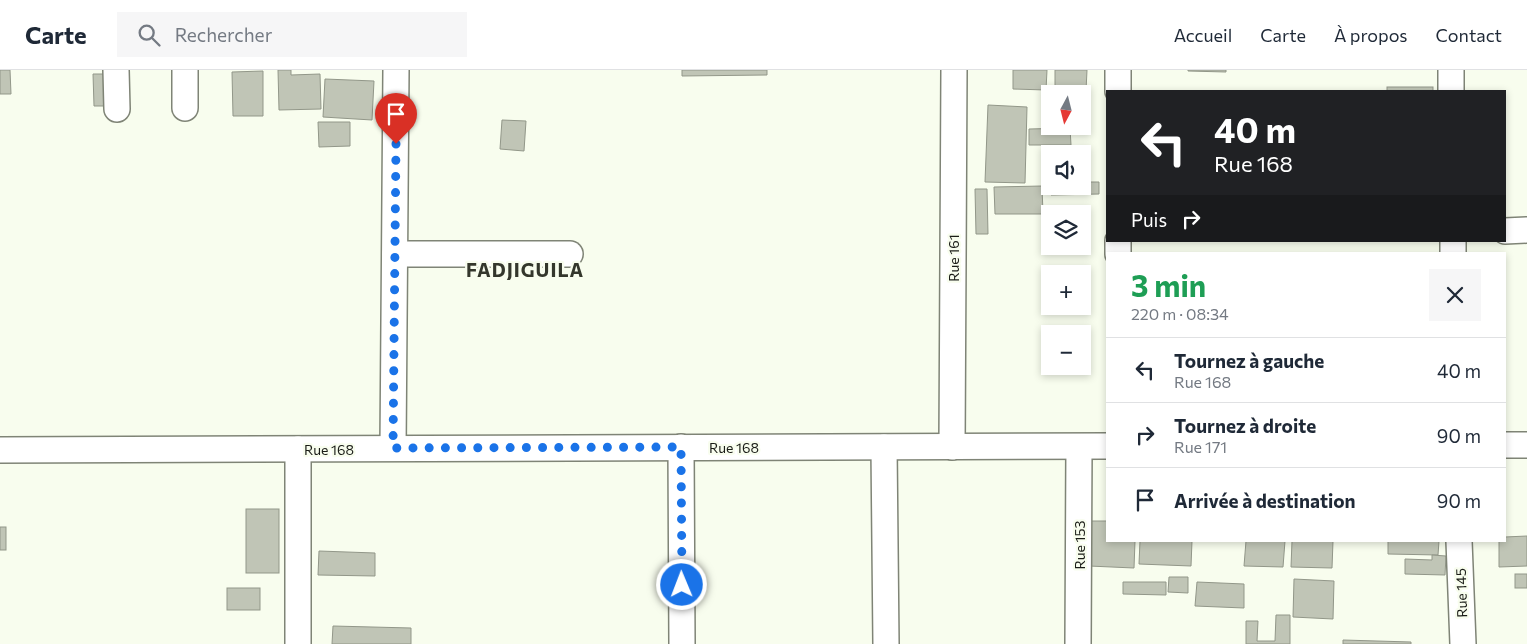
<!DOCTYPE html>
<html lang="fr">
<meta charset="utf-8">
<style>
:root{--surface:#fff;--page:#f6f6f7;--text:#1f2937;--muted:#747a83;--line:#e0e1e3}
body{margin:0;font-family:Commissioner,sans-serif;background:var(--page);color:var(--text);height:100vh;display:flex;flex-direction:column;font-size:19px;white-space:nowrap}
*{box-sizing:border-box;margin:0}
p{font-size:16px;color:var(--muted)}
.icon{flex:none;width:28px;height:28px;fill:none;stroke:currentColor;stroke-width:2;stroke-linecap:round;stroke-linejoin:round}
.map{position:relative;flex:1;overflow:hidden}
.sheet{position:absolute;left:1106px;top:182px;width:400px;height:290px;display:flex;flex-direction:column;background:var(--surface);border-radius:0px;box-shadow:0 2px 8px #0003}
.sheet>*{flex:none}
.hud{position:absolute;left:1106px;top:20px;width:400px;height:152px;border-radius:0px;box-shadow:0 2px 8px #0003;background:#202124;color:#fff;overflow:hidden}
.needle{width:32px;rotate:187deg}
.tools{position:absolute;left:1041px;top:15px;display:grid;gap:10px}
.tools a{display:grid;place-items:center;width:50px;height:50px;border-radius:0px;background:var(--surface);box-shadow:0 2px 8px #0003;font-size:25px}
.pin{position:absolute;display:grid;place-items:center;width:42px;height:42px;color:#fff;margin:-51px -21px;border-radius:50% 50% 50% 0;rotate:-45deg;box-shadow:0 0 5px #0007}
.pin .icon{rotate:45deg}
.me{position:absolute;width:55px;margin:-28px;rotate:359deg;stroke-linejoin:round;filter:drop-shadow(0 0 4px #0008)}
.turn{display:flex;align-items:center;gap:18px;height:105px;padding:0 25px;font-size:22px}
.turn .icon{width:65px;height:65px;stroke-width:2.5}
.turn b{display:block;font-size:35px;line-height:42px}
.then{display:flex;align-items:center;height:48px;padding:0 25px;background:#0003;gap:10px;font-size:19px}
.round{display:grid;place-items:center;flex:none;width:52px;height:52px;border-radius:0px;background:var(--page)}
.headline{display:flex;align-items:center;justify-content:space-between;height:85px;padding:0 25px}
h1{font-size:30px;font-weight:700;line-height:38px;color:#1e9e55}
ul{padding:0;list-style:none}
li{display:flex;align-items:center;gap:15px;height:65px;padding:0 25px;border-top:1px solid var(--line)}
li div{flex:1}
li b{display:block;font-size:19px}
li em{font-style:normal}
header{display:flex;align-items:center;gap:30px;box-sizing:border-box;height:70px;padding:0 25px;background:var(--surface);border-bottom:1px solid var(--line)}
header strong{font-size:24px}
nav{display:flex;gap:28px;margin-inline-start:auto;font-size:18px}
.search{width:350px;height:45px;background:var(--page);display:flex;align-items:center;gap:12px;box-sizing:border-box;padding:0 18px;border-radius:0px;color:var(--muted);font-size:19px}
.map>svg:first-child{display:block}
</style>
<header>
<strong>Carte</strong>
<div class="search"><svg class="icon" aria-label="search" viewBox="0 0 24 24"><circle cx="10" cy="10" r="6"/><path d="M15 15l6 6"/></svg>Rechercher</div>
<nav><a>Accueil</a><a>Carte</a><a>À propos</a><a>Contact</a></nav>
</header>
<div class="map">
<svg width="1527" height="574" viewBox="0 0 1527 574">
<rect width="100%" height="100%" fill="#f8fdee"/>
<g fill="#c0c5b6" stroke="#929789">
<polygon points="0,0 10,0 11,24 0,24"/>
<polygon points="278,0 291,0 291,5 320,4 321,39 279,40"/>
<polygon points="682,0 767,0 767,5 682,6"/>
<polygon points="1013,0 1047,0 1046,20 1013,19"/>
<polygon points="1055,0 1087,0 1086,21 1055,20"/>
<polygon points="1188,0 1226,0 1226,2 1188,1"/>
<polygon points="263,1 263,46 233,46 232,2"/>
<polygon points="93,4 104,4 105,36 94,36"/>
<polygon points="325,9 374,11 372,50 323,47"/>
<rect x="1387" y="17" width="46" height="4"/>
<polygon points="988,35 1027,37 1025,113 985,112"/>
<polygon points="502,50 526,51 524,81 500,79"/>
<polygon points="318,52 350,52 350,76 319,77"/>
<polygon points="1070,58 1071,75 1029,75 1029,59"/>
<polygon points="1082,112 1099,112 1099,124 1051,125 1051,116 1082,116"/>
<polygon points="1042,116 1043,144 995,144 994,117"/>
<polygon points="975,119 987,119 988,164 976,164"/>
<rect x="246" y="439" width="33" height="64"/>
<polygon points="1091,451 1108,451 1108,471 1135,471 1134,498 1089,496"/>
<rect x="0" y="457" width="6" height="23"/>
<polygon points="1527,466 1527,496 1499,497 1499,471 1505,471 1505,467"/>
<polygon points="1140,471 1192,471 1191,496 1139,494"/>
<polygon points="1246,471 1285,471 1283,497 1244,496"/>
<polygon points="1292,471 1333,471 1332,498 1291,497"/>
<polygon points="1388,471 1439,471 1438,485 1388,484"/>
<polygon points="319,481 375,483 375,506 318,505"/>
<polygon points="1432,485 1446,486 1445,505 1405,504 1405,489 1432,490"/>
<rect x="1515" y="504" width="12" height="14"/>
<polygon points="1169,507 1188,507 1188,523 1168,522"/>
<polygon points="1294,509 1334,511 1333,549 1293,547"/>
<polygon points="1123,512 1166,512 1166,525 1123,524"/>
<polygon points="1197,512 1244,514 1244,538 1195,536"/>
<rect x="227" y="518" width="33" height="22"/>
<polygon points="1276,545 1290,545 1290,574 1246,574 1246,551 1258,551 1257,571 1275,571"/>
<polygon points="333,556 411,558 411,574 332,574"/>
<polygon points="1343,570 1411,572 1411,574 1343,574"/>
</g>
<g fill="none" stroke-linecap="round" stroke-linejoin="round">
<g stroke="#7f8476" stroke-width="28">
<g id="minor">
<polyline points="116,0 117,39"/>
<polyline points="185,0 185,38"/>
<polyline points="1451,0 1451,21"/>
<polyline points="1118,21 1118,0"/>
<polyline points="1505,161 1527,160"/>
<polyline points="1453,171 1453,184"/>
<polyline points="395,184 570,184"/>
<polyline points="1118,184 1118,171"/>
<polyline points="1505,375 1527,375"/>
<polyline points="681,377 682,574"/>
<polyline points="884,377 886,574"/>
<polyline points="952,377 954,0"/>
<polyline points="393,378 396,0"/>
<polyline points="0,380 1108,376"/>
<polyline points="1459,471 1463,574"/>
<polyline points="298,574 298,379"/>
<polyline points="1078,574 1079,377"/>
</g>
</g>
<use href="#minor" stroke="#fff" stroke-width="25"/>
</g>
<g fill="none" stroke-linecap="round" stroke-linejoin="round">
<polyline stroke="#1a73e8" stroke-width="9" stroke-dasharray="0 16.2" points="396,74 393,378 681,377 682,515"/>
</g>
<g text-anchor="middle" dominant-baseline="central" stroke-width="4.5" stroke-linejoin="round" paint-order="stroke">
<g font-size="14" fill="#1a1c17" stroke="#f8fdee">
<text transform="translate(953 188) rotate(-90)">Rue 161</text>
<text x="734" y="377">Rue 168</text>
<text x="329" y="379">Rue 168</text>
<text transform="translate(1079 475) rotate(-90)">Rue 153</text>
<text transform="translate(1461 523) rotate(-92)">Rue 145</text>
</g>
<g font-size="19" font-weight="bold" letter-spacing="1" fill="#34372c" stroke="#f8fdee">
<text x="525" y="199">FADJIGUILA</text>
</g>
</g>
</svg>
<div class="tools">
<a><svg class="needle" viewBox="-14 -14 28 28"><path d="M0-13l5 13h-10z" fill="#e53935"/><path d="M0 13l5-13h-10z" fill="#747a83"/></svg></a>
<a><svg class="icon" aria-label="sound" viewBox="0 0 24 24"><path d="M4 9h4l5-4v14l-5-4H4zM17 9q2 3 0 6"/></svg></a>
<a><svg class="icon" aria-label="layers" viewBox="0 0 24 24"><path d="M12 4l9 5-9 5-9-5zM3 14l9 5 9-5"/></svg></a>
<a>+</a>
<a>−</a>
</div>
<div class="pin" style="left:396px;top:74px;background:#d93025"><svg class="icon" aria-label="arrive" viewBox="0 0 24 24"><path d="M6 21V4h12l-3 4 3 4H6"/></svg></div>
<svg class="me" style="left:682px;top:515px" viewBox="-20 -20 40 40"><circle r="17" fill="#1a73e8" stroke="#fff" stroke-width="3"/><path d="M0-11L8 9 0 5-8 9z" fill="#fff"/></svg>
<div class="hud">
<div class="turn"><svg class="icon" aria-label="left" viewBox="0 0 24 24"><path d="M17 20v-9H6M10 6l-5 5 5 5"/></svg><div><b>40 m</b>Rue 168</div></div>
<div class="then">Puis<svg class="icon" aria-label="right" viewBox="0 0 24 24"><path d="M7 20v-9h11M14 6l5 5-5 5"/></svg></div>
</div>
<section class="sheet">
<div class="headline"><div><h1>3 min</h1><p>220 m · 08:34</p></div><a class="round"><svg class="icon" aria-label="close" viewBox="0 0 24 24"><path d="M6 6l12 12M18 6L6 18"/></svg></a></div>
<ul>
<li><svg class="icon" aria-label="left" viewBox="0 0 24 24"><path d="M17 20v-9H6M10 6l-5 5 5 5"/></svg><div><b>Tournez à gauche</b><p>Rue 168</p></div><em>40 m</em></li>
<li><svg class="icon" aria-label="right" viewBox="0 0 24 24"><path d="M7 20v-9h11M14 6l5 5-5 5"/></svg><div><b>Tournez à droite</b><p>Rue 171</p></div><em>90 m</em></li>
<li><svg class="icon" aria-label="arrive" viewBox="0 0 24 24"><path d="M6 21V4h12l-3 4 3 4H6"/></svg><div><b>Arrivée à destination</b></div><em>90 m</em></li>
</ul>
</section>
</div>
